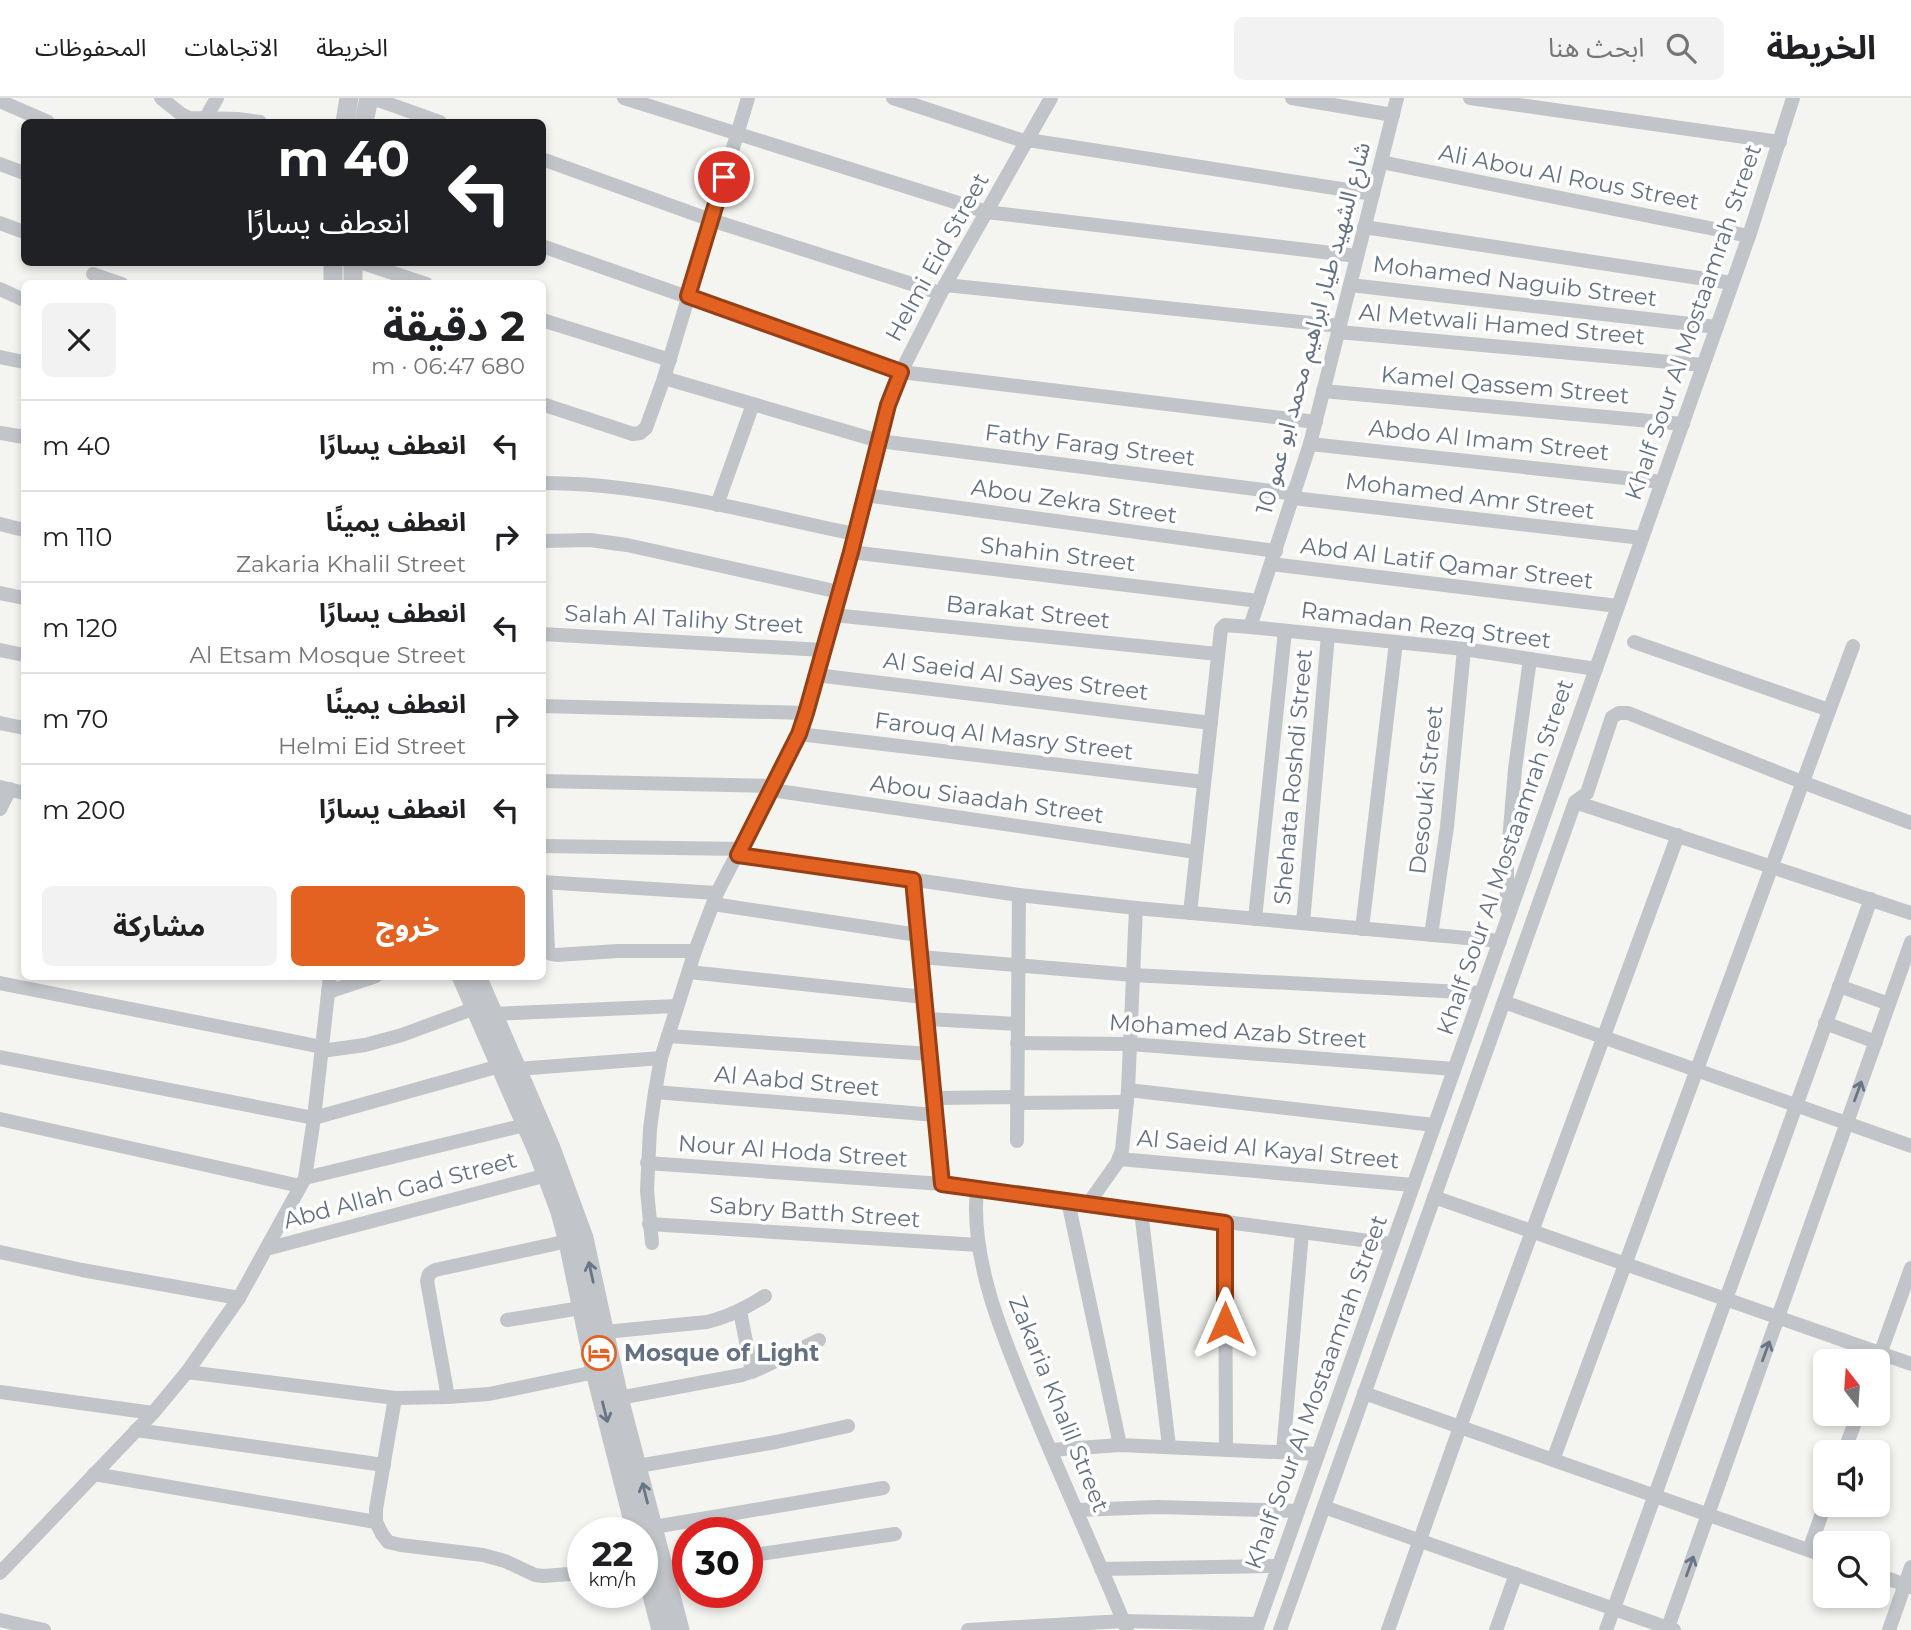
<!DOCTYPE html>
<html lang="ar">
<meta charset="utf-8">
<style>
:root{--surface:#fff;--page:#f2f2f2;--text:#202124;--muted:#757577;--line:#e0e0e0;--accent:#e36121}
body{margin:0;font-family:Montserrat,"Noto Sans Arabic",sans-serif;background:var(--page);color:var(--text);direction:rtl;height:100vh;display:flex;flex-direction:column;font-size:26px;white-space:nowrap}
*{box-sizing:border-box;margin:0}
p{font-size:23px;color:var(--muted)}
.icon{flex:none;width:38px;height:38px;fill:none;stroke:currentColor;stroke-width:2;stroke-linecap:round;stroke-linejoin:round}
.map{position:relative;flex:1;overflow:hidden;direction:ltr}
.drawer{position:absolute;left:21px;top:182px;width:525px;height:700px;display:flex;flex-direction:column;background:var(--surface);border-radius:10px;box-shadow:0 4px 10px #0003;direction:rtl}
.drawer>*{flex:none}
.top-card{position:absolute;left:21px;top:21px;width:525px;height:147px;border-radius:10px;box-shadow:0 4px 10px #0003;direction:rtl;background:#202124;color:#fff;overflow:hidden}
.needle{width:46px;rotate:343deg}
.tools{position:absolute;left:1813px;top:1251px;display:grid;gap:14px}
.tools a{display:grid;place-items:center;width:77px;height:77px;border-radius:10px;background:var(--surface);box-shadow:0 4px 10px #0003;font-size:35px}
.speed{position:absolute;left:567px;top:1419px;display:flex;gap:14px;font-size:35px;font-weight:700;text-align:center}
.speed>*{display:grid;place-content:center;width:91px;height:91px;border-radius:50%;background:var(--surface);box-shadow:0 4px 10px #0003;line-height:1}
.speed small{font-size:18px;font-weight:400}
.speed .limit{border:10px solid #d22;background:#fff;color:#111}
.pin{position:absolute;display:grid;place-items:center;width:60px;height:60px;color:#fff;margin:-30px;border:4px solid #fff;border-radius:50%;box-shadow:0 2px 7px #0007}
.me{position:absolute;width:77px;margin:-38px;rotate:0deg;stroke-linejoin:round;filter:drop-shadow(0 0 5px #0008)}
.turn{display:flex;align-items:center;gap:24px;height:147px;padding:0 21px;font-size:32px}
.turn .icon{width:91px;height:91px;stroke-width:2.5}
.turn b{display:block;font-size:49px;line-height:60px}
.round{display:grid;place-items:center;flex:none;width:74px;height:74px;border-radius:10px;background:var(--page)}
.summary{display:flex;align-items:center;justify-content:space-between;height:119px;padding:0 21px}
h1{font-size:42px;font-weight:700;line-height:52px}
.primary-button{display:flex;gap:14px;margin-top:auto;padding:14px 21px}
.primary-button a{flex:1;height:80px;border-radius:10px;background:var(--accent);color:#fff;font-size:28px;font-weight:700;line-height:80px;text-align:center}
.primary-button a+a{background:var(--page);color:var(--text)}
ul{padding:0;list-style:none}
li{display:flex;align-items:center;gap:21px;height:91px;padding:0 21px;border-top:2px solid var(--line)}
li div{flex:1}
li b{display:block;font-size:26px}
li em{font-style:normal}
header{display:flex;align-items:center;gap:42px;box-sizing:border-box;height:98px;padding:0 35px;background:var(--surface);border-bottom:2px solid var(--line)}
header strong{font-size:33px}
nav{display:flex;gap:38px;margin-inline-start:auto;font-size:24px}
.search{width:490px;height:63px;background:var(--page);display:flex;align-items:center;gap:18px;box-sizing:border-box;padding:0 24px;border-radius:10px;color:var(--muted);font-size:26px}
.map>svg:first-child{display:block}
</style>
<header>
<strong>الخريطة</strong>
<div class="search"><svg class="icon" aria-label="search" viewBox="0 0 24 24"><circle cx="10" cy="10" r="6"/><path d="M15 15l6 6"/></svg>ابحث هنا</div>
<nav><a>الخريطة</a><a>الاتجاهات</a><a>المحفوظات</a></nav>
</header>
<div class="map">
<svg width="1911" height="1532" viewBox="0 0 1911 1532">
<rect width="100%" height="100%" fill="#f4f4f0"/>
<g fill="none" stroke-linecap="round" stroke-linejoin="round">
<g stroke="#c1c4c8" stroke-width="14">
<polyline points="161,0 181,16 189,20 238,21 260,24"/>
<polyline points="372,0 440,24"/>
<polyline points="624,0 987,114 1357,158"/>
<polyline points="893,0 1027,44"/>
<polyline points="1292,0 1393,17"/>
<polyline points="1470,0 1780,44"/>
<polyline points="0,3 48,24"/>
<polyline points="201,24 205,21 217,0"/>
<polyline points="1028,42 1373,96"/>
<polyline points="542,61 711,122 940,195"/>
<polyline points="1381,64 1749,138"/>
<polyline points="0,66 24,75"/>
<polyline points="0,125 24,134"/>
<polyline points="1364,129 1732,185"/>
<polyline points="542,148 901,274 1316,324"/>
<polyline points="360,164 426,186"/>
<polyline points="93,176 122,186"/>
<polyline points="945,187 1340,228"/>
<polyline points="1350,187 1717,229"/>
<polyline points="0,191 24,202"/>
<polyline points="542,222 670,262"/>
<polyline points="1338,234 1703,267"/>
<polyline points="0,259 24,264"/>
<polyline points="664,280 879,343 1295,396"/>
<polyline points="1323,293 1683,326"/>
<polyline points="542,306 633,336 640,335 646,330 664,280 748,0"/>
<polyline points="0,335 24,339"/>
<polyline points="1310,346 1662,384"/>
<path d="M542,385C648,385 752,415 855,436"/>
<polyline points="865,397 1276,453"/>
<polyline points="1293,400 1642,440"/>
<polyline points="717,407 753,306"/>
<polyline points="0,426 24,432"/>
<polyline points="542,443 590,442 627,447 839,494"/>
<polyline points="851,454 1259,503"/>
<polyline points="1271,466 1618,508"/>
<polyline points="0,495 24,500"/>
<polyline points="833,517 1218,556"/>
<polyline points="1250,529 1464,551 1596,571"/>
<polyline points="542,536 823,552"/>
<polyline points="1634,544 1829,612"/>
<polyline points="0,552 24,557"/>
<polyline points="816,577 1211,625"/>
<polyline points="542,608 806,615"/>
<polyline points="0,625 24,630"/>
<polyline points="799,636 1204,684"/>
<polyline points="542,683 772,688"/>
<polyline points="0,689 24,695"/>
<polyline points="771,692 1196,754"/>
<polyline points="1575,704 1911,815"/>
<polyline points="0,711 10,691"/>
<polyline points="542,748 741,751"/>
<polyline points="738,756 1019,797 1136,810 1500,843"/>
<polyline points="913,782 942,1086"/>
<polyline points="542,784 717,795"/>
<polyline points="545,784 548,852 551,856 556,857 618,853 695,853"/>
<polyline points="713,806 918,837"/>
<polyline points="1507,811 1507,767 1515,671 1530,561"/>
<polyline points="1190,815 1221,531 1225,527 1250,529 1310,346 1397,0"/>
<polyline points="1255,821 1285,533"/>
<polyline points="1303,825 1328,537"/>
<polyline points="1362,831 1396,544"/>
<polyline points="1431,837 1447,729 1464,551"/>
<polyline points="920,859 1133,877 1481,895"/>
<polyline points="689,874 924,899"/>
<polyline points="0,885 322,949"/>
<polyline points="1839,888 1889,906"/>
<polyline points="328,894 376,878"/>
<polyline points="1504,904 1911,1048"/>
<polyline points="492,916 677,908"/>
<polyline points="927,921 1018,926"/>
<polyline points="1825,925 1876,944"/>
<polyline points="668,938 930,956"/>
<polyline points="1017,945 1130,946 1454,971"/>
<polyline points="321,953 365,947 402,937 475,910"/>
<polyline points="0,959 314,1020 500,968"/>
<polyline points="517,971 661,960"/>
<polyline points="1128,992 1434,1027"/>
<polyline points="655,994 936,1017"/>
<polyline points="935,1000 1017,999"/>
<polyline points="1017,1005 1127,1004"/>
<polyline points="0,1021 300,1088"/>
<polyline points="1017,1043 1019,797"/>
<polyline points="1119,1061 1413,1087"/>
<polyline points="647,1065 942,1086 1392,1146"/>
<polyline points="305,1080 525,1027"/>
<path d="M977,1091C969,1168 1010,1255 1039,1326C1068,1395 1099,1463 1127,1532"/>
<polyline points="1434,1099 1911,1266"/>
<polyline points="1068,1103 1120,1347"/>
<polyline points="1088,1106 1117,1065 1122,1052 1128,992 1136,810"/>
<polyline points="1141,1113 1169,1348"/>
<polyline points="1225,1125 1226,1351"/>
<polyline points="649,1126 978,1147"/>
<polyline points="652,1145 647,1092 650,1031 655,994 661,960 695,853 717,795 799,636 851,454 888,307 901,274 945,187 1051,0"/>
<polyline points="266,1151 547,1077"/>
<polyline points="0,1154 82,1172 239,1200"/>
<polyline points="740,1213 752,1274"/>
<polyline points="507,1222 581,1210"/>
<path d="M605,1234L707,1224C729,1219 746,1210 765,1198"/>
<polyline points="1878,1262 1911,1170"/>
<polyline points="187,1274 395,1300 448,1299 489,1296 595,1274"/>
<polyline points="0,1294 153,1315"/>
<polyline points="1364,1295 1825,1458"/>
<polyline points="448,1299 427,1183 429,1176 435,1172 577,1141"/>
<polyline points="619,1300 742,1277 759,1271 819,1242"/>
<polyline points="136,1332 384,1367"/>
<polyline points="1050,1352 1120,1347 1318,1356"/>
<polyline points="1283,1354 1302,1135"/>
<polyline points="1844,1354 1858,1316"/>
<polyline points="1553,1362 1853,548"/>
<polyline points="638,1368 776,1344 848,1328"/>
<polyline points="94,1376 376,1424 382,1436 388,1444 401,1447 483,1457 505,1463 535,1477 543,1478 583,1475"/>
<polyline points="1324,1409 1674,1532"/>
<polyline points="1076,1412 1158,1409 1298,1413"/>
<polyline points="376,1424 376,1411 395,1300"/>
<polyline points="654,1429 883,1390"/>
<polyline points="1809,1452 1825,1407"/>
<polyline points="747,1458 895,1436"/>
<polyline points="664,1470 688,1467"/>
<polyline points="1101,1471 1278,1468"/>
<polyline points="0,1475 153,1315 187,1274 239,1200 305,1080 314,1020 330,878"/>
<polyline points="1878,1477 1911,1489"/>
<polyline points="0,1522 44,1532"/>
<polyline points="968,1532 1123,1523 1258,1526"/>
<polyline points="1256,1532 1749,138 1793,0"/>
<polyline points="1280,1532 1575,704 1587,695 1612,619 1619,615 1628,615 1802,684 1911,725"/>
<polyline points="1388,1532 1460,1329 1678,737"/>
<polyline points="1496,1532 1516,1476"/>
<polyline points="1606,1532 1871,801"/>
<polyline points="1667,1532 1911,844"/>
<polyline points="1889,1532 1911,1469"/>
</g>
<g stroke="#c1c4c8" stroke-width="19">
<polyline points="345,24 349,0"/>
<polyline points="364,24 369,0"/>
<polyline points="333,186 333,164"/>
<polyline points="353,186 353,164"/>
<polyline points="461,878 538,1055 560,1114 568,1144 595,1274 636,1435"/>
<polyline points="477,878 551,1050 584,1140 619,1300 680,1532"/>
<polyline points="642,1459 661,1532"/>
</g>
</g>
<defs><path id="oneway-shaft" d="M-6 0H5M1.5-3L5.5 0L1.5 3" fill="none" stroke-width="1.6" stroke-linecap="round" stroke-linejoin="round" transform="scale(1.75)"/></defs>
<g stroke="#687585">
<use href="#oneway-shaft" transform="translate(1858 993) rotate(-70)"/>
<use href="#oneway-shaft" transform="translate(591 1174) rotate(-102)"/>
<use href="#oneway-shaft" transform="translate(1766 1253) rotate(-70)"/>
<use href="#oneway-shaft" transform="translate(605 1314) rotate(76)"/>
<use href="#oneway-shaft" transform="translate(645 1395) rotate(-104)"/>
<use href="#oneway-shaft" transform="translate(1690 1468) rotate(-70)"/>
</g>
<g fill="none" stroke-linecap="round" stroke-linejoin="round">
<g stroke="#943f15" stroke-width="18">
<polyline id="route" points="724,79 688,198 901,274 888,307 851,454 806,615 799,636 738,757 913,782 942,1086 1225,1125 1225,1225"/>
</g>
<use href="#route" stroke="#e36121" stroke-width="12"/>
</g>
<defs>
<g id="hotel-ring" transform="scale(1.75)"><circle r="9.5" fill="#fff" stroke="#e36121" stroke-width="1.5"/><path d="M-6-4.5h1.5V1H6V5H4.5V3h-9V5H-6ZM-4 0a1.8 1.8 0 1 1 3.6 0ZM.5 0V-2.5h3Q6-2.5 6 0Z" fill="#e36121"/></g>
</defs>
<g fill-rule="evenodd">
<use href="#hotel-ring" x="599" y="1255"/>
</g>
<g text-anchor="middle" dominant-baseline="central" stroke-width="7" stroke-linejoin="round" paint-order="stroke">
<g font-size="23" fill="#637181" stroke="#fff">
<text transform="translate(1569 79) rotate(11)">Ali Abou Al Rous Street</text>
<text transform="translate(937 159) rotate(-61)">Helmi Eid Street</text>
<text transform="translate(1515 183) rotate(7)">Mohamed Naguib Street</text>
<text transform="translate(1693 224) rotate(-71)">Khalf Sour Al Mostaamrah Street</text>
<text transform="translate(1502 226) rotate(5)">Al Metwali Hamed Street</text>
<text transform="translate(1313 230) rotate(-75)">شارع الشهيد طيار ابراهيم محمد ابو عمو 10</text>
<text transform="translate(1505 287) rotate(5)">Kamel Qassem Street</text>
<text transform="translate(1489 342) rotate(6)">Abdo Al Imam Street</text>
<text transform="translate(1090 347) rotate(7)">Fathy Farag Street</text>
<text transform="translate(1470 398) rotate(7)">Mohamed Amr Street</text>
<text transform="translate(1074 403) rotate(8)">Abou Zekra Street</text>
<text transform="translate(1058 456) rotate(7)">Shahin Street</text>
<text transform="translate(1447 465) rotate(7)">Abd Al Latif Qamar Street</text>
<text transform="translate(1028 514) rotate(6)">Barakat Street</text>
<text transform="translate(684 521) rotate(3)">Salah Al Talihy Street</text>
<text transform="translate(1426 527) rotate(7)">Ramadan Rezq Street</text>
<text transform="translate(1016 578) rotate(7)">Al Saeid Al Sayes Street</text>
<text transform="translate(1004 638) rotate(7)">Farouq Al Masry Street</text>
<text transform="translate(1293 679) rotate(-85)">Shehata Roshdi Street</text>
<text transform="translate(1426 692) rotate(-84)">Desouki Street</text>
<text transform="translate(987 701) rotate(8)">Abou Siaadah Street</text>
<text transform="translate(1505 759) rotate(-71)">Khalf Sour Al Mostaamrah Street</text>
<text transform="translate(1238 933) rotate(4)">Mohamed Azab Street</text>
<text transform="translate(797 983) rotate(5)">Al Aabd Street</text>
<text transform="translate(1268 1051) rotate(5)">Al Saeid Al Kayal Street</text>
<text transform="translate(793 1053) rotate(4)">Nour Al Hoda Street</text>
<text transform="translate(400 1092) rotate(-15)">Abd Allah Gad Street</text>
<text transform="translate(815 1114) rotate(4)">Sabry Batth Street</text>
<text transform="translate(1316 1294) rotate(-70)">Khalf Sour Al Mostaamrah Street</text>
<text transform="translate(1059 1306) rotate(68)">Zakaria Khalil Street</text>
</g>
<g font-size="23" font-weight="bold" fill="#637181" stroke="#fff" text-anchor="start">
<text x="624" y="1255">Mosque of Light</text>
</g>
</g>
</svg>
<div class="tools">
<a><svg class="needle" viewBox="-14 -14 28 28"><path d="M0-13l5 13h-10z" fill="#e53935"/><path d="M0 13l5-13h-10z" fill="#757577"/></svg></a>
<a><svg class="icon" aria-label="sound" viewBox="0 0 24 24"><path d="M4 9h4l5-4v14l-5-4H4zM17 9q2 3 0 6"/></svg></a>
<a><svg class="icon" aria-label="search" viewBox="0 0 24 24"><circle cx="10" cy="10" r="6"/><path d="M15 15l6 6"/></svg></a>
</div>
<div class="speed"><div>22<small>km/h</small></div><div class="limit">30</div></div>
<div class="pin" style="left:724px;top:79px;background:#d93025"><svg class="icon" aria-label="arrive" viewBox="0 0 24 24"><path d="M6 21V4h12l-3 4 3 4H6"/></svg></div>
<svg class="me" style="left:1225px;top:1225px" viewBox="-20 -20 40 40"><path d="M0-17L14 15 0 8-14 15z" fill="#e36121" stroke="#fff" stroke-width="4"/></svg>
<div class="top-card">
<div class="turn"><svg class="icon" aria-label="left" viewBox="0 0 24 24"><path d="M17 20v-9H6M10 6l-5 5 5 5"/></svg><div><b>40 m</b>انعطف يسارًا</div></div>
</div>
<section class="drawer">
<div class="summary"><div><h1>2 دقيقة</h1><p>680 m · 06:47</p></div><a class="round"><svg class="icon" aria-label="close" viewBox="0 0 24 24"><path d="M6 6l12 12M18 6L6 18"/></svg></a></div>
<ul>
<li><svg class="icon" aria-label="left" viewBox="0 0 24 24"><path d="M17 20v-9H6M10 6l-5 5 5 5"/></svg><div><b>انعطف يسارًا</b></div><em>40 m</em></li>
<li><svg class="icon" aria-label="right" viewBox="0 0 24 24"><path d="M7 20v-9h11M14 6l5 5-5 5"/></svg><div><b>انعطف يمينًا</b><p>Zakaria Khalil Street</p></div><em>110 m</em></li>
<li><svg class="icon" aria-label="left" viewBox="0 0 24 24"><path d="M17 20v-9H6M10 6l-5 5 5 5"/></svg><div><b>انعطف يسارًا</b><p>Al Etsam Mosque Street</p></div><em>120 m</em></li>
<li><svg class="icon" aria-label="right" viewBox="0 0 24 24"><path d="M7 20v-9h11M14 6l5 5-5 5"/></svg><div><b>انعطف يمينًا</b><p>Helmi Eid Street</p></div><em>70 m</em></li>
<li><svg class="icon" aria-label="left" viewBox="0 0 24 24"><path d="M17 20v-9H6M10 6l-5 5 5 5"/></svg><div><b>انعطف يسارًا</b></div><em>200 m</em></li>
</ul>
<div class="primary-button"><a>خروج</a><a>مشاركة</a></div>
</section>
</div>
